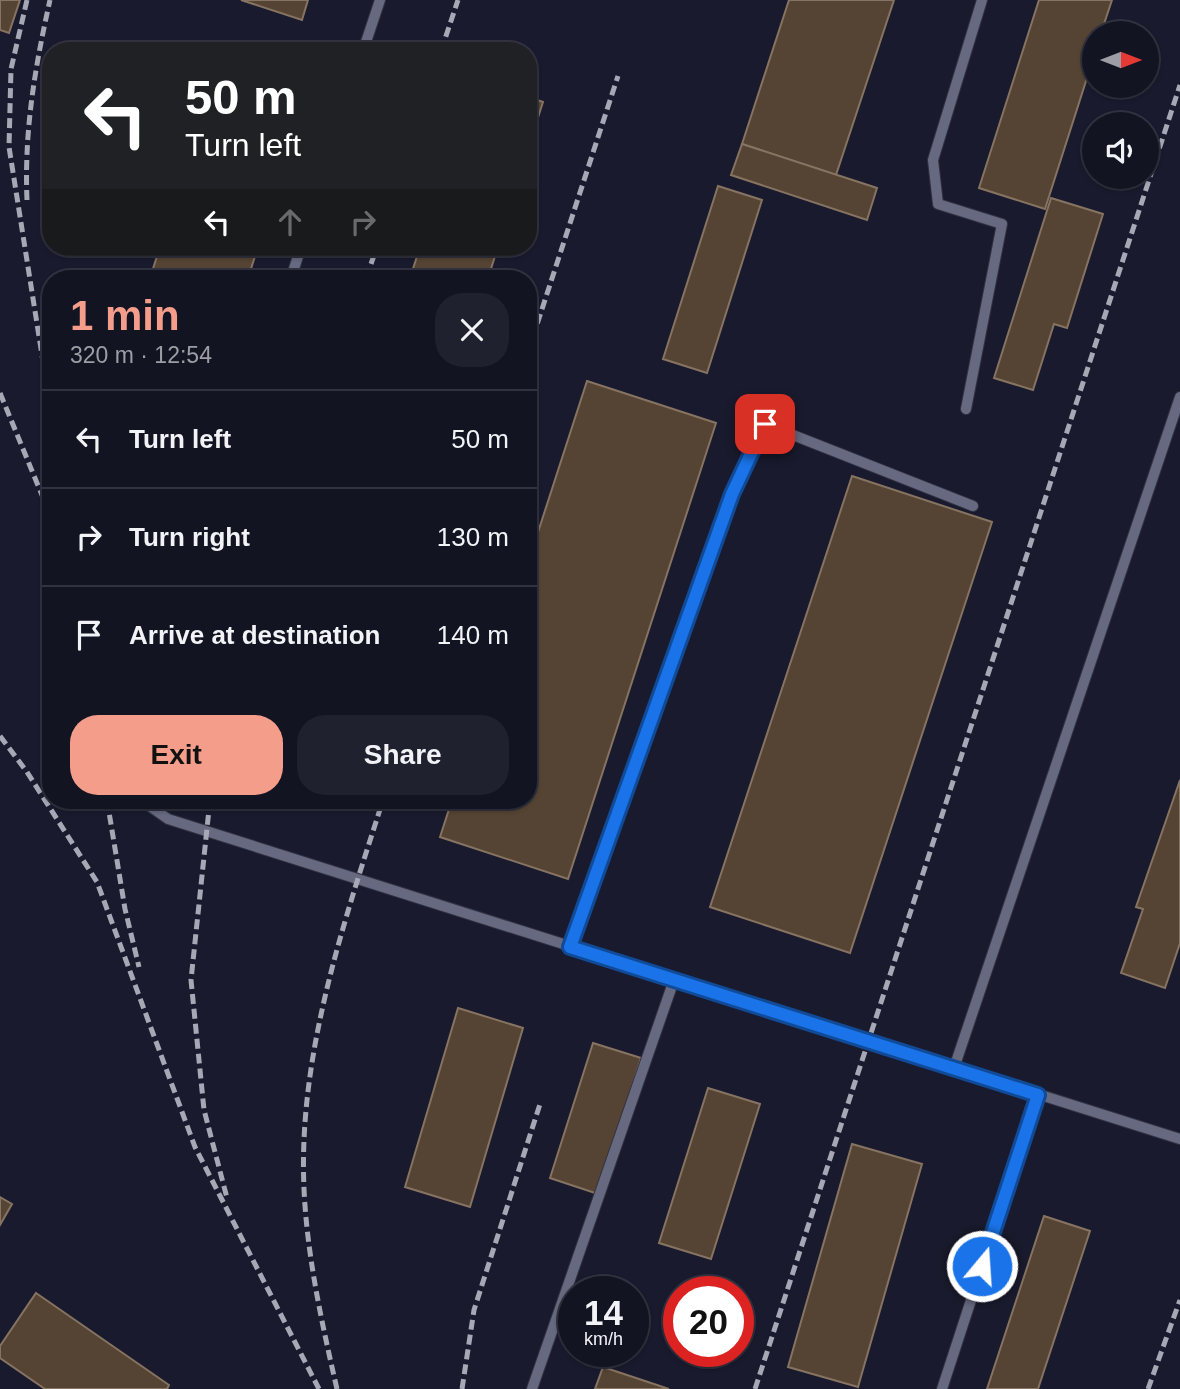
<!DOCTYPE html>
<meta charset="utf-8">
<style>
:root{--surface:#131422;--page:#20212f;--text:#f1f3f6;--muted:#9d9ea5;--line:#323340;--accent:#f49d8b}
body{margin:0;font-family:Arial,sans-serif;background:var(--page);color:var(--text);height:100vh;display:flex;flex-direction:column;font-size:26px;white-space:nowrap}
*{box-sizing:border-box;margin:0}
p{font-size:23px;color:var(--muted)}
.icon{flex:none;width:38px;height:38px;fill:none;stroke:currentColor;stroke-width:2;stroke-linecap:round;stroke-linejoin:round}
.map{position:relative;flex:1;overflow:hidden}
.panel{position:absolute;left:42px;top:270px;width:495px;height:539px;display:flex;flex-direction:column;background:var(--surface);border-radius:28px;box-shadow:0 2px 5px #0004,0 0 0 2px var(--line)}
.panel>*{flex:none}
.hud{position:absolute;left:42px;top:42px;width:495px;height:214px;border-radius:28px;box-shadow:0 2px 5px #0004,0 0 0 2px var(--line);background:#202124;color:#fff;overflow:hidden}
.needle{width:46px;rotate:90deg}
.controls{position:absolute;left:1082px;top:21px;display:grid;gap:14px}
.controls a{display:grid;place-items:center;width:77px;height:77px;border-radius:50%;background:var(--surface);box-shadow:0 2px 5px #0004,0 0 0 2px var(--line);font-size:35px}
.speed{position:absolute;left:558px;top:1276px;display:flex;gap:14px;font-size:35px;font-weight:700;text-align:center}
.speed>*{display:grid;place-content:center;width:91px;height:91px;border-radius:50%;background:var(--surface);box-shadow:0 2px 5px #0004,0 0 0 2px var(--line);line-height:1}
.speed small{font-size:18px;font-weight:400}
.speed .limit{border:10px solid #d22;background:#fff;color:#111}
.pin{position:absolute;display:grid;place-items:center;width:60px;height:60px;color:#fff;margin:-30px;border-radius:14px;box-shadow:0 4px 10px #0006}
.me{position:absolute;width:77px;margin:-38px;rotate:18deg;stroke-linejoin:round;filter:drop-shadow(0 0 5px #0008)}
.turn{display:flex;align-items:center;gap:24px;height:147px;padding:0 28px;font-size:32px}
.turn .icon{width:91px;height:91px;stroke-width:2.5}
.turn b{display:block;font-size:49px;line-height:60px}
.lanes{display:flex;align-items:center;height:66px;padding:0 28px;background:#0003;justify-content:center;gap:35px;direction:ltr}
.lanes .off{opacity:.35}
.round{display:grid;place-items:center;flex:none;width:74px;height:74px;border-radius:28px;background:var(--page)}
.summary{display:flex;align-items:center;justify-content:space-between;height:119px;padding:0 28px}
h1{font-size:42px;font-weight:700;line-height:52px;color:var(--accent)}
.primary-button{display:flex;gap:14px;margin-top:auto;padding:14px 28px}
.primary-button a{flex:1;height:80px;border-radius:28px;background:var(--accent);color:#111;font-size:28px;font-weight:700;line-height:80px;text-align:center}
.primary-button a+a{background:var(--page);color:var(--text)}
ul{padding:0;list-style:none}
li{display:flex;align-items:center;gap:21px;height:98px;padding:0 28px;border-top:2px solid var(--line)}
li div{flex:1}
li b{display:block;font-size:26px}
li em{font-style:normal}
.map>svg:first-child{display:block}
</style>
<div class="map">
<svg width="1180" height="1389" viewBox="0 0 1180 1389">
<rect width="100%" height="100%" fill="#191a2d"/>
<g fill="#543" stroke="#867361" stroke-width="2">
<polygon points="0,0 20,0 9,33 0,30"/>
<polygon points="241,0 308,0 302,20"/>
<polygon points="789,0 894,0 836,175 742,144"/>
<polygon points="1039,0 1112,0 1101,33 1094,33 1094,56 1045,209 979,188"/>
<polygon points="528,97 543,102 528,149"/>
<polygon points="742,144 877,188 867,220 731,175"/>
<polygon points="718,186 762,200 707,373 663,359"/>
<polygon points="1051,198 1103,214 1067,328 1054,324 1033,390 994,378"/>
<polygon points="160,247 258,247 248,278 150,278"/>
<polygon points="420,247 498,247 488,278 410,278"/>
<polygon points="587,381 716,423 568,879 440,837 452,800 528,800 528,563"/>
<polygon points="852,476 992,522 850,953 710,907"/>
<polygon points="1180,780 1180,943 1165,988 1121,973 1143,909 1136,907"/>
<polygon points="458,1008 523,1028 470,1207 405,1187"/>
<polygon points="593,1043 641,1058 598,1194 550,1178"/>
<polygon points="708,1088 760,1104 711,1259 659,1243"/>
<polygon points="852,1144 922,1164 858,1387 788,1367"/>
<polygon points="0,1197 12,1204 0,1225"/>
<polygon points="1044,1216 1090,1231 1038,1389 987,1389"/>
<polygon points="36,1293 169,1385 167,1389 45,1389 0,1358 0,1346"/>
<polygon points="603,1367 669,1389 595,1389"/>
</g>
<g fill="none" stroke-linecap="round" stroke-linejoin="round">
<g stroke="#323341" stroke-width="12">
<g id="lane">
<polyline points="363,51 380,0"/>
<polyline points="291,278 301,247"/>
<polyline points="966,409 1002,224 938,204 933,160 982,0"/>
<polyline points="141,800 168,819 1180,1139"/>
<polyline points="570,947 732,494 765,424 973,506"/>
<polyline points="954,1068 1180,397"/>
<polyline points="532,1389 674,980"/>
<polyline points="942,1389 1038,1095"/>
</g>
</g>
<use href="#lane" stroke="#666980" stroke-width="10"/>
<g stroke="#a6a8b6" stroke-width="5" stroke-dasharray="10 5" stroke-linecap="butt">
<polyline points="27,0 11,69 9,147 51,412"/>
<polyline points="441,51 458,0"/>
<path d="M27,200C24,131 35,67 50,0"/>
<polyline points="366,278 377,247"/>
<polyline points="528,352 618,76"/>
<polyline points="0,393 51,517"/>
<polyline points="0,736 27,772 97,882 195,1147 319,1389"/>
<polyline points="107,800 125,909 139,967"/>
<polyline points="210,800 191,980 204,1110 227,1198"/>
<path d="M337,1389C322,1324 307,1256 304,1189C298,1056 343,925 383,800"/>
<polyline points="462,1389 474,1310 540,1104"/>
<polyline points="755,1389 1180,85"/>
<polyline points="1148,1389 1180,1300"/>
</g>
</g>
<g fill="none" stroke-linecap="round" stroke-linejoin="round">
<g stroke="#114b97" stroke-width="18">
<polyline id="route" points="765,424 732,494 570,947 1038,1095 982,1266"/>
</g>
<use href="#route" stroke="#1a73e8" stroke-width="12"/>
</g>
</svg>
<div class="controls">
<a><svg class="needle" viewBox="-14 -14 28 28"><path d="M0-13l5 13h-10z" fill="#e53935"/><path d="M0 13l5-13h-10z" fill="#9d9ea5"/></svg></a>
<a><svg class="icon" aria-label="sound" viewBox="0 0 24 24"><path d="M4 9h4l5-4v14l-5-4H4zM17 9q2 3 0 6"/></svg></a>
</div>
<div class="speed"><div>14<small>km/h</small></div><div class="limit">20</div></div>
<div class="pin" style="left:765px;top:424px;background:#d93025"><svg class="icon" aria-label="arrive" viewBox="0 0 24 24"><path d="M6 21V4h12l-3 4 3 4H6"/></svg></div>
<svg class="me" style="left:982px;top:1266px" viewBox="-20 -20 40 40"><circle r="17" fill="#1a73e8" stroke="#fff" stroke-width="3"/><path d="M0-11L8 9 0 5-8 9z" fill="#fff"/></svg>
<div class="hud">
<div class="turn"><svg class="icon" aria-label="left" viewBox="0 0 24 24"><path d="M17 20v-9H6M10 6l-5 5 5 5"/></svg><div><b>50 m</b>Turn left</div></div>
<div class="lanes"><svg class="icon" aria-label="left" viewBox="0 0 24 24"><path d="M17 20v-9H6M10 6l-5 5 5 5"/></svg><svg class="icon off" aria-label="ahead" viewBox="0 0 24 24"><path d="M12 20V5M6 11l6-6 6 6"/></svg><svg class="icon off" aria-label="right" viewBox="0 0 24 24"><path d="M7 20v-9h11M14 6l5 5-5 5"/></svg></div>
</div>
<section class="panel">
<div class="summary"><div><h1>1 min</h1><p>320 m · 12:54</p></div><a class="round"><svg class="icon" aria-label="close" viewBox="0 0 24 24"><path d="M6 6l12 12M18 6L6 18"/></svg></a></div>
<ul>
<li><svg class="icon" aria-label="left" viewBox="0 0 24 24"><path d="M17 20v-9H6M10 6l-5 5 5 5"/></svg><div><b>Turn left</b></div><em>50 m</em></li>
<li><svg class="icon" aria-label="right" viewBox="0 0 24 24"><path d="M7 20v-9h11M14 6l5 5-5 5"/></svg><div><b>Turn right</b></div><em>130 m</em></li>
<li><svg class="icon" aria-label="arrive" viewBox="0 0 24 24"><path d="M6 21V4h12l-3 4 3 4H6"/></svg><div><b>Arrive at destination</b></div><em>140 m</em></li>
</ul>
<div class="primary-button"><a>Exit</a><a>Share</a></div>
</section>
</div>
